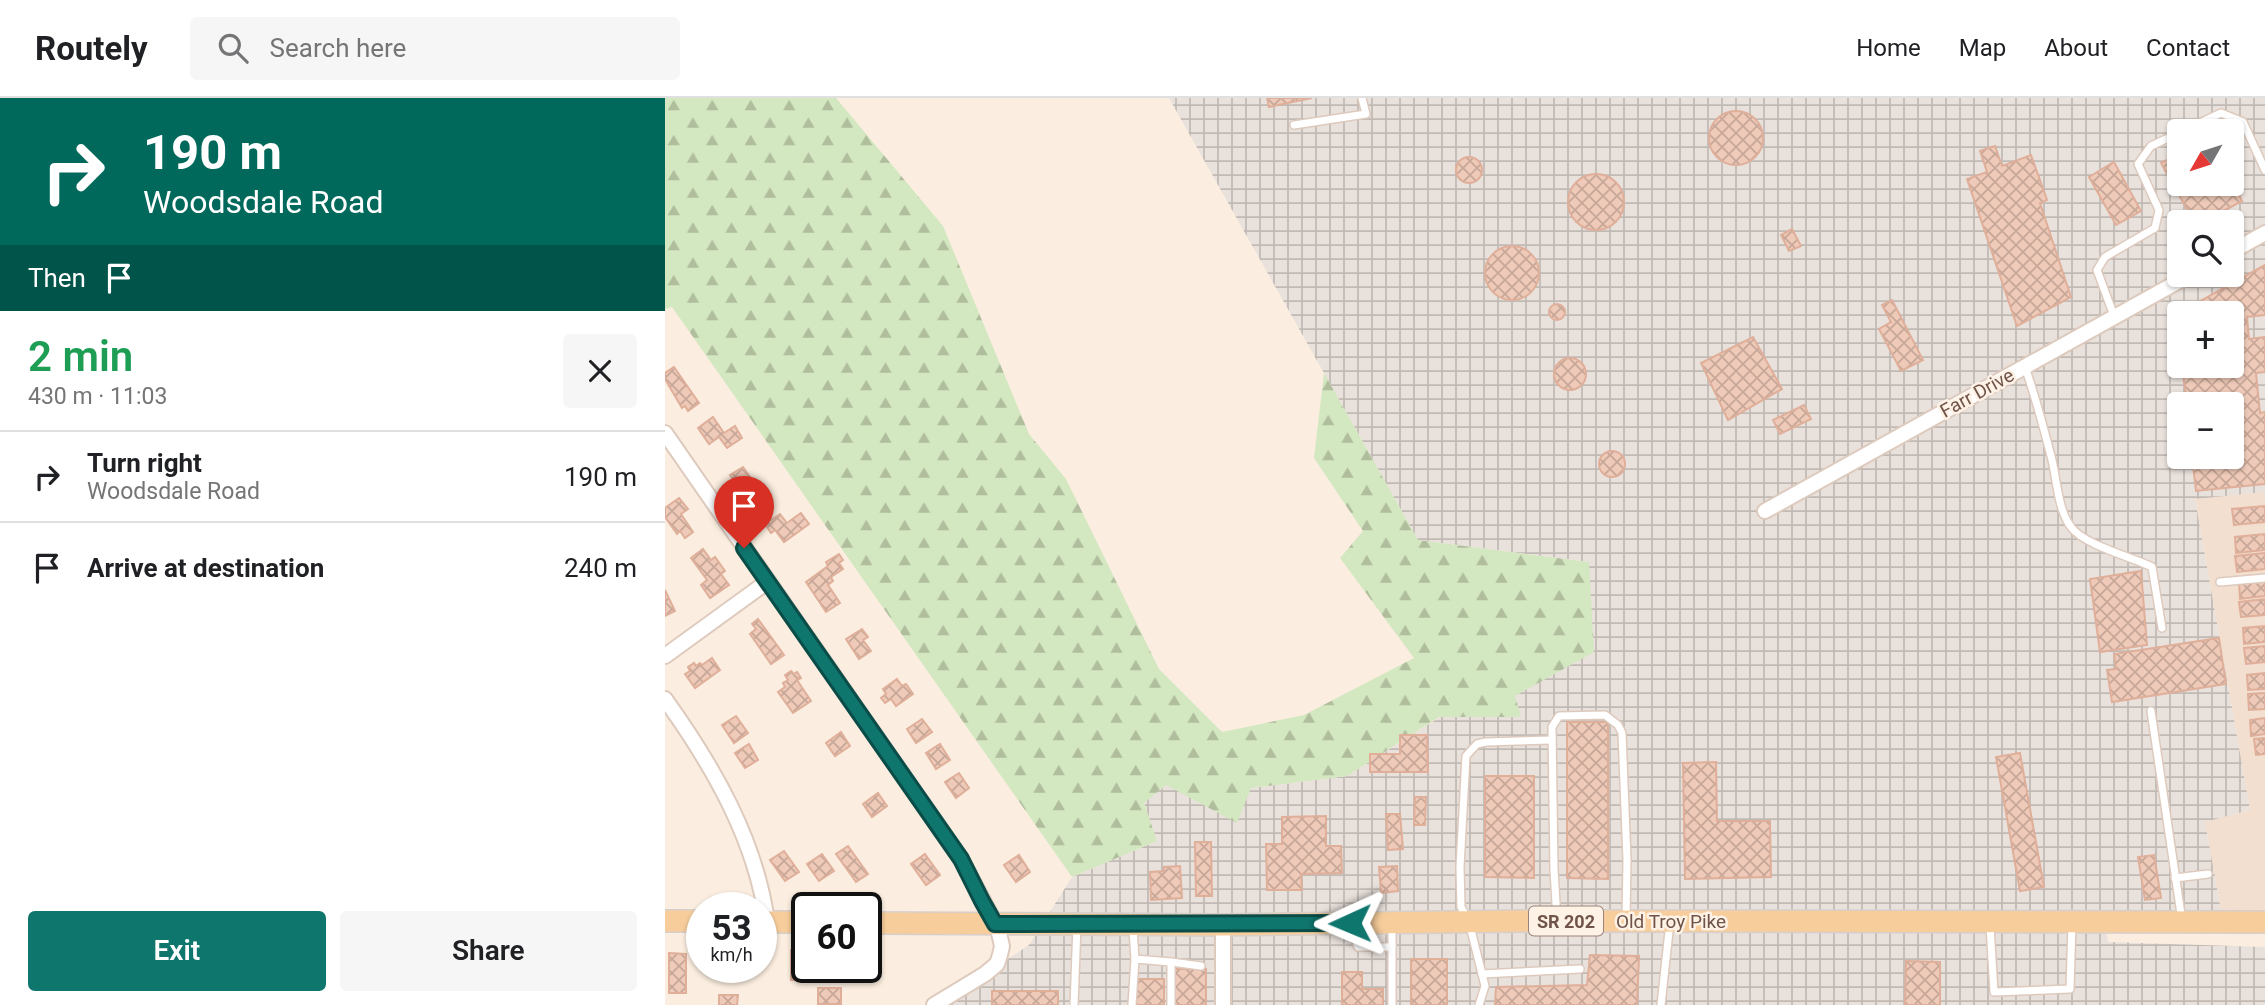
<!DOCTYPE html>
<meta charset="utf-8">
<style>
:root{--surface:#fff;--page:#f6f6f6;--text:#202124;--muted:#757577;--line:#e0e0e0;--accent:#0f766e}
body{margin:0;font-family:Roboto,sans-serif;background:var(--page);color:var(--text);height:100vh;display:flex;flex-direction:column;font-size:26px;white-space:nowrap}
*{box-sizing:border-box;margin:0}
p{font-size:23px;color:var(--muted)}
.icon{flex:none;width:38px;height:38px;fill:none;stroke:currentColor;stroke-width:2;stroke-linecap:round;stroke-linejoin:round}
.map{position:relative;flex:1;overflow:hidden}
.side{display:flex;flex-direction:column;background:var(--surface);width:665px}
.side>*{flex:none}
.hud{background:#00695c;color:#fff;overflow:hidden}
.needle{width:46px;rotate:231deg}
.buttons{position:absolute;left:1502px;top:21px;display:grid;gap:14px}
.buttons a{display:grid;place-items:center;width:77px;height:77px;border-radius:7px;background:var(--surface);box-shadow:0 2px 5px #0004;font-size:35px}
.speed{position:absolute;left:21px;top:794px;display:flex;gap:14px;font-size:35px;font-weight:700;text-align:center}
.speed>*{display:grid;place-content:center;width:91px;height:91px;border-radius:50%;background:var(--surface);box-shadow:0 2px 5px #0004;line-height:1}
.speed small{font-size:18px;font-weight:400}
.speed .limit{border:4px solid #111;border-radius:10px;background:#fff;color:#111}
.pin{position:absolute;display:grid;place-items:center;width:60px;height:60px;color:#fff;margin:-72px -30px;border-radius:50% 50% 50% 0;rotate:-45deg;box-shadow:0 0 7px #0007}
.pin .icon{rotate:45deg}
.me{position:absolute;width:77px;margin:-38px;rotate:269deg;stroke-linejoin:round;filter:drop-shadow(0 0 5px #0008)}
.turn{display:flex;align-items:center;gap:24px;height:147px;padding:0 28px;font-size:32px}
.turn .icon{width:91px;height:91px;stroke-width:2.5}
.turn b{display:block;font-size:49px;line-height:60px}
.then{display:flex;align-items:center;height:66px;padding:0 28px;background:#0003;gap:14px;font-size:26px}
.round{display:grid;place-items:center;flex:none;width:74px;height:74px;border-radius:7px;background:var(--page)}
.overview{display:flex;align-items:center;justify-content:space-between;height:119px;padding:0 28px}
h1{font-size:42px;font-weight:600;line-height:52px;color:#1e9e55}
.cta{display:flex;gap:14px;margin-top:auto;padding:14px 28px}
.cta a{flex:1;height:80px;border-radius:7px;background:var(--accent);color:#fff;font-size:28px;font-weight:600;line-height:80px;text-align:center}
.cta a+a{background:var(--page);color:var(--text)}
ul{padding:0;list-style:none}
li{display:flex;align-items:center;gap:21px;height:91px;padding:0 28px;border-top:2px solid var(--line)}
li div{flex:1}
li b{display:block;font-size:26px}
li em{font-style:normal}
header{display:flex;align-items:center;gap:42px;box-sizing:border-box;height:98px;padding:0 35px;background:var(--surface);border-bottom:2px solid var(--line)}
header strong{font-size:33px}
nav{display:flex;gap:38px;margin-inline-start:auto;font-size:24px}
.search{width:490px;height:63px;background:var(--page);display:flex;align-items:center;gap:18px;box-sizing:border-box;padding:0 24px;border-radius:7px;color:var(--muted);font-size:26px}
main{display:flex;flex:1;min-height:0}
.map>svg:first-child{display:block}
</style>
<header>
<strong>Routely</strong>
<div class="search"><svg class="icon" aria-label="search" viewBox="0 0 24 24"><circle cx="10" cy="10" r="6"/><path d="M15 15l6 6"/></svg>Search here</div>
<nav><a>Home</a><a>Map</a><a>About</a><a>Contact</a></nav>
</header>
<main>
<section class="side">
<div class="hud">
<div class="turn"><svg class="icon" aria-label="right" viewBox="0 0 24 24"><path d="M7 20v-9h11M14 6l5 5-5 5"/></svg><div><b>190 m</b>Woodsdale Road</div></div>
<div class="then">Then<svg class="icon" aria-label="arrive" viewBox="0 0 24 24"><path d="M6 21V4h12l-3 4 3 4H6"/></svg></div>
</div>
<div class="overview"><div><h1>2 min</h1><p>430 m · 11:03</p></div><a class="round"><svg class="icon" aria-label="close" viewBox="0 0 24 24"><path d="M6 6l12 12M18 6L6 18"/></svg></a></div>
<ul>
<li><svg class="icon" aria-label="right" viewBox="0 0 24 24"><path d="M7 20v-9h11M14 6l5 5-5 5"/></svg><div><b>Turn right</b><p>Woodsdale Road</p></div><em>190 m</em></li>
<li><svg class="icon" aria-label="arrive" viewBox="0 0 24 24"><path d="M6 21V4h12l-3 4 3 4H6"/></svg><div><b>Arrive at destination</b></div><em>240 m</em></li>
</ul>
<div class="cta"><a>Exit</a><a>Share</a></div>
</section>
<div class="map">
<svg width="1600" height="907" viewBox="0 0 1600 907">
<defs>
<pattern id="industrial-grid" width="8" height="8" patternUnits="userSpaceOnUse" patternTransform="scale(1.75)"><rect width="8" height="8" fill="#e9e1dc"/><path d="M0 4h8M4 0v8" fill="none" stroke="#c1b9b4"/></pattern>
<pattern id="forest-firs" width="22" height="20" patternUnits="userSpaceOnUse" patternTransform="scale(1.75)"><rect width="22" height="20" fill="#d3e7c0"/><path d="M5 1l3.5 6h-7zM16 11l3.5 6h-7z" fill="#b0be9e"/></pattern>
<pattern id="building-cross-hatch" width="8" height="8" patternUnits="userSpaceOnUse" patternTransform="scale(1.75)"><rect width="8" height="8" fill="#efcab9"/><path d="M0 0l8 8M0 8l8-8" fill="none" stroke="#c6a798"/></pattern>
</defs>
<rect width="100%" height="100%" fill="#fbeee0"/>
<polygon fill="#f2dfcf" points="1600,394 1600,824 1558,823 1540,724 1585,712 1530,400"/>
<path fill="url(#industrial-grid)" fill-rule="evenodd" d="M504,0H1600V394L1530,401L1585,712L1540,724L1558,823L1440,824L1443,844L1600,849V907H274L364,847L407,779L492,743L479,705L501,687L586,690L682,678L775,619H855L850,598L924,464L753,442ZM1514,33H1566V86H1514ZM1514,124H1566V177H1514ZM1514,215H1566V268H1514ZM1514,306H1566V359H1514Z"/>
<polygon fill="url(#forest-firs)" points="0,0 171,0 278,128 364,336 401,381 494,571 557,634 639,617 749,560 675,460 698,433 649,360 659,275 753,442 924,464 929,554 850,598 856,619 774,619 682,678 586,690 572,725 501,687 479,705 492,743 407,779 7,209 0,211"/>
<g fill="url(#building-cross-hatch)" stroke="#e0af9a" stroke-width="2">
<polygon points="602,0 647,0 604,9"/>
<circle cx="1071" cy="40" r="27"/>
<polygon points="1330,48 1337,68 1366,57 1382,102 1375,105 1406,199 1352,228 1302,81 1322,74 1315,53"/>
<polygon points="1514,56 1514,86 1566,86 1566,64 1575,80 1567,84 1577,103 1538,124 1529,124 1496,65"/>
<circle cx="804" cy="72" r="13"/>
<polygon points="1449,64 1476,113 1451,127 1424,79"/>
<circle cx="931" cy="104" r="28"/>
<polygon points="1127,131 1136,148 1124,153 1116,137"/>
<circle cx="847" cy="175" r="27"/>
<polygon points="1600,167 1600,217 1582,219 1584,241 1600,239 1600,274 1591,275 1595,315 1600,314 1600,386 1531,393 1527,359 1566,359 1566,306 1522,306 1517,268 1566,268 1566,215 1514,215 1514,235 1512,216"/>
<polygon points="1227,202 1258,262 1236,273 1214,231 1226,224 1217,207"/>
<circle cx="892" cy="214" r="8"/>
<polygon points="1088,239 1117,291 1063,322 1036,265"/>
<circle cx="905" cy="276" r="16"/>
<polygon points="9,269 34,305 23,313 20,308 17,310 0,281 0,275"/>
<polygon points="1139,307 1146,321 1115,336 1108,322"/>
<polygon points="48,319 59,335 70,328 77,340 62,350 54,339 44,346 33,330"/>
<circle cx="947" cy="366" r="13"/>
<polygon points="78,369 96,395 83,403 65,377"/>
<polygon points="14,400 23,411 16,416 28,434 20,440 15,433 12,436 0,419 0,410"/>
<polygon points="1600,408 1600,424 1569,427 1567,411"/>
<polygon points="136,415 144,426 119,444 110,432 106,435 100,426 115,416 122,425"/>
<polygon points="1600,436 1600,452 1571,455 1570,439"/>
<polygon points="38,451 46,462 50,459 60,473 56,476 64,487 45,500 36,487 42,482 26,460"/>
<polygon points="1600,455 1600,471 1572,474 1570,458"/>
<polygon points="174,456 178,462 174,465 178,471 166,479 168,483 163,487 175,505 161,514 141,484 163,468 161,464"/>
<polygon points="1476,473 1482,547 1435,554 1425,481"/>
<polygon points="1600,482 1600,498 1575,501 1574,485"/>
<polygon points="0,492 10,513 0,518"/>
<polygon points="1600,501 1600,517 1576,519 1574,504"/>
<polygon points="93,521 119,557 106,566 85,536 91,531 87,526"/>
<polygon points="1600,528 1600,544 1579,546 1578,530"/>
<polygon points="197,531 203,539 198,542 206,553 194,561 181,541"/>
<polygon points="1554,540 1561,586 1447,604 1442,572 1451,571 1449,556"/>
<polygon points="1600,548 1600,564 1581,566 1579,550"/>
<polygon points="47,560 55,572 30,590 20,576 25,573 23,569 29,565 31,568 35,565 37,567"/>
<polygon points="126,573 129,576 132,574 136,580 132,582 146,603 128,615 113,594 120,589 118,585 123,582 120,577"/>
<polygon points="1600,575 1600,591 1583,592 1582,577"/>
<polygon points="232,581 237,588 241,586 248,596 231,608 226,601 220,605 216,600 221,596 218,591"/>
<polygon points="1600,595 1600,611 1584,612 1583,596"/>
<polygon points="71,618 83,635 69,645 57,627"/>
<polygon points="1600,620 1600,636 1586,638 1585,622"/>
<polygon points="257,621 267,634 251,645 242,631"/>
<polygon points="902,624 943,624 943,781 902,780"/>
<polygon points="176,634 185,648 170,658 161,645"/>
<polygon points="735,637 762,637 763,674 705,674 705,656 735,656"/>
<polygon points="1600,640 1600,656 1591,657 1589,641"/>
<polygon points="84,646 93,662 80,670 70,655"/>
<polygon points="275,646 285,662 271,671 261,655"/>
<polygon points="1355,655 1379,789 1355,793 1331,659"/>
<polygon points="1051,664 1052,723 1105,723 1106,779 1020,781 1018,665"/>
<polygon points="294,675 304,690 291,700 280,684"/>
<polygon points="820,678 869,678 869,780 820,779"/>
<polygon points="213,695 222,708 207,719 198,706"/>
<polygon points="750,699 761,699 760,727 749,727"/>
<polygon points="721,716 735,716 738,751 723,752"/>
<polygon points="661,718 661,748 676,748 677,775 636,776 637,792 602,792 601,746 617,746 617,719"/>
<polygon points="530,744 546,744 547,798 531,798"/>
<polygon points="183,748 203,776 191,784 171,756"/>
<polygon points="119,753 134,774 120,783 105,762"/>
<polygon points="157,756 169,773 154,783 142,766"/>
<polygon points="260,756 275,777 261,787 246,766"/>
<polygon points="354,757 365,774 351,784 339,767"/>
<polygon points="1489,757 1496,800 1480,802 1473,759"/>
<polygon points="515,768 517,800 486,802 485,774 499,773 499,769"/>
<polygon points="732,768 733,793 716,795 714,769"/>
<polygon points="126,852 142,852 142,870 146,870 145,882 126,882"/>
<polygon points="4,855 21,856 21,895 4,895"/>
<polygon points="925,857 974,858 972,907 830,907 831,889 922,887"/>
<rect x="746" y="861" width="36" height="46"/>
<polygon points="1241,863 1275,864 1275,907 1240,907"/>
<rect x="510" y="871" width="31" height="36"/>
<polygon points="677,874 697,874 697,891 718,891 718,907 677,907"/>
<rect x="471" y="881" width="28" height="26"/>
<rect x="153" y="890" width="23" height="16"/>
<rect x="327" y="893" width="66" height="14"/>
<polygon points="54,897 73,897 72,907 54,907"/>
</g>
<g fill="none" stroke-linecap="round" stroke-linejoin="round">
<g stroke="#decabd" stroke-width="10">
<g id="service">
<polyline points="629,27 701,16 697,0"/>
<polyline points="1518,33 1556,15 1578,24 1600,72"/>
<polyline points="1449,218 1432,172 1440,159 1490,130 1494,112 1473,66 1486,48 1514,35"/>
<path d="M1360,269C1371,300 1379,331 1387,362C1392,383 1393,412 1406,429C1419,447 1467,459 1487,469L1497,530"/>
<polyline points="1555,484 1600,480"/>
<polyline points="1486,613 1517,823"/>
<polyline points="1510,780 1543,776"/>
<polyline points="892,822 889,772 887,629 894,618 940,617 953,627 957,635 962,762 961,821"/>
<polyline points="1325,828 1329,894 1405,891 1407,825"/>
<polyline points="686,829 693,849 727,849"/>
<polyline points="727,829 727,907"/>
<polyline points="468,831 470,861 506,864 506,907"/>
<polyline points="506,864 536,868"/>
<polyline points="817,876 915,871"/>
<polyline points="409,907 412,827"/>
<polyline points="467,907 470,861"/>
<polyline points="814,907 820,888 804,824 796,809 795,769 801,658 812,646 821,644 887,642"/>
<polyline points="996,907 1005,824"/>
</g>
</g>
<g stroke="#decabd" stroke-width="18">
<g id="minor">
<polyline points="1566,154 1600,135"/>
<polyline points="0,335 296,761 333,831 337,848 335,857 332,866 320,876 269,907"/>
<polyline points="1100,413 1525,177"/>
<polyline points="0,558 102,484"/>
<path d="M0,601C48,668 91,742 102,824"/>
<polyline points="558,907 558,827"/>
</g>
</g>
<g stroke="#d7cfcc" stroke-width="24">
<g id="primary">
<polyline points="0,823 37,823"/>
<polyline points="96,824 142,824"/>
<polyline points="201,825 558,827 858,823 1600,824"/>
</g>
</g>
<use href="#service" stroke="#fff" stroke-width="7"/>
<use href="#minor" stroke="#fff" stroke-width="14"/>
<use href="#primary" stroke="#f7cd9b" stroke-width="21"/>
</g>
<g fill="none" stroke-linecap="round" stroke-linejoin="round">
<g stroke="#0a4d48" stroke-width="18">
<polyline id="route" points="79,450 296,761 317,803 330,826 685,825"/>
</g>
<use href="#route" stroke="#0f766e" stroke-width="12"/>
</g>
<g text-anchor="middle" dominant-baseline="central" stroke-width="5" stroke-linejoin="round" paint-order="stroke">
<rect fill="#fef2e6" stroke="#9b8378" stroke-width="2" x="864" y="808.5" width="74" height="29" rx="5"/>
<g font-size="18" font-weight="bold" fill="#705449">
<text x="901" y="823">SR 202</text>
</g>
<g font-size="19" fill="#705449" stroke="#fef2e6">
<text transform="translate(1312 295) rotate(-29)">Farr Drive</text>
<text x="1006" y="823">Old Troy Pike</text>
</g>
</g>
</svg>
<div class="buttons">
<a><svg class="needle" viewBox="-14 -14 28 28"><path d="M0-13l5 13h-10z" fill="#e53935"/><path d="M0 13l5-13h-10z" fill="#757577"/></svg></a>
<a><svg class="icon" aria-label="search" viewBox="0 0 24 24"><circle cx="10" cy="10" r="6"/><path d="M15 15l6 6"/></svg></a>
<a>+</a>
<a>−</a>
</div>
<div class="speed"><div>53<small>km/h</small></div><div class="limit">60</div></div>
<div class="pin" style="left:79px;top:450px;background:#d93025"><svg class="icon" aria-label="arrive" viewBox="0 0 24 24"><path d="M6 21V4h12l-3 4 3 4H6"/></svg></div>
<svg class="me" style="left:685px;top:825px" viewBox="-20 -20 40 40"><path d="M0-17L14 15 0 8-14 15z" fill="#0f766e" stroke="#fff" stroke-width="4"/></svg>
</div>
</main>
